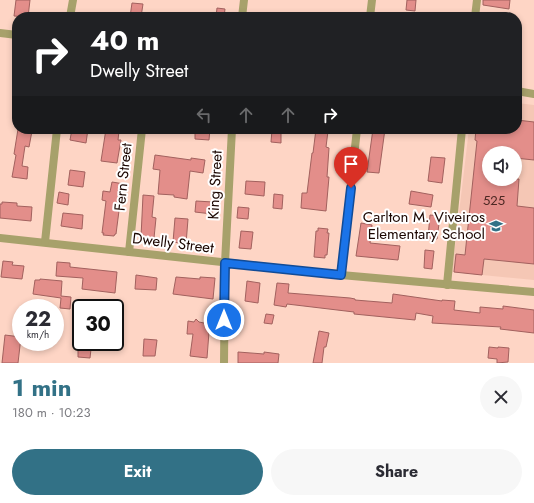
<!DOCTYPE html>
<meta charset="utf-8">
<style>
:root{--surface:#fff;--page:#f7f7f7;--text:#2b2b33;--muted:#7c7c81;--accent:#327186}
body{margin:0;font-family:Jost,sans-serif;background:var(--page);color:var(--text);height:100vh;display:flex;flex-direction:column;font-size:15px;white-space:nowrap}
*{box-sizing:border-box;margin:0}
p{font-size:13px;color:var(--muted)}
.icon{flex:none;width:22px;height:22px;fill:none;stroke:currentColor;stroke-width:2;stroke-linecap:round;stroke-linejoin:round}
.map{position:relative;height:363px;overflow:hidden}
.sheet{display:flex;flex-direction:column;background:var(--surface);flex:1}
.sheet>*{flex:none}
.guide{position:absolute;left:12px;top:12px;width:510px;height:122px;border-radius:16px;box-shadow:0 2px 6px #0003;background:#202124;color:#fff;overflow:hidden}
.tools{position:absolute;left:482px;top:146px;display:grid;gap:8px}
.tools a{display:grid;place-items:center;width:40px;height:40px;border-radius:50%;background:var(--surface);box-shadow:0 2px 6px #0003;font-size:20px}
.speed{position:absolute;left:12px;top:299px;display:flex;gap:8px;font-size:20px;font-weight:700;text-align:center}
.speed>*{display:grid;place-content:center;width:52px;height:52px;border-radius:50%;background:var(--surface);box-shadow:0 2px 6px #0003;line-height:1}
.speed small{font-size:10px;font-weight:400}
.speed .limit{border:2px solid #111;border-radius:6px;background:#fff;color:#111}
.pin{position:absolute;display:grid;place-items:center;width:34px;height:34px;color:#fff;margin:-41px -17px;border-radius:50% 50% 50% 0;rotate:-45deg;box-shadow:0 0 4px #0007}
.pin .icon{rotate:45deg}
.me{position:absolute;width:44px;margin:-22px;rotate:0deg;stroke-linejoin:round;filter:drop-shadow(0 0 3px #0008)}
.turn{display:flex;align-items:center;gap:14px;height:84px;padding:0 12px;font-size:18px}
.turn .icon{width:52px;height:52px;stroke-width:2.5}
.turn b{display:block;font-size:28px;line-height:34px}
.lanes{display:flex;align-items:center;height:38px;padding:0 12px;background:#0003;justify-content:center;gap:20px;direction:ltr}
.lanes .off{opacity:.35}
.round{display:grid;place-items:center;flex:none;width:42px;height:42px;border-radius:21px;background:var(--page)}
.overview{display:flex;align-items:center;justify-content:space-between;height:68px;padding:0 12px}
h1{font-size:24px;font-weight:700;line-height:30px;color:var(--accent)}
.action{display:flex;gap:8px;margin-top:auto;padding:8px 12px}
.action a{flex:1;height:46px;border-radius:24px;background:var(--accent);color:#fff;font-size:16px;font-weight:700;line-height:46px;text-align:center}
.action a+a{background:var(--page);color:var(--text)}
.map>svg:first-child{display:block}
</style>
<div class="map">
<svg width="534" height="363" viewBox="0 0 534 363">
<rect width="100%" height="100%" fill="#fed5c5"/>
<path fill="#f5c7b5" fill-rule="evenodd" d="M517,103L534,105V280L452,272L469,129H517ZM489,153H515V179H489Z"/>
<g fill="#e38e8a" stroke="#a2615e">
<polygon points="16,0 30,0 28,17 14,16"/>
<polygon points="407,0 416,0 415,11 406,10"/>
<polygon points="483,0 510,0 509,9 483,5"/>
<polygon points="132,3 143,4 141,17 130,17"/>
<polygon points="217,8 225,9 224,17 216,17"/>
<polygon points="517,120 534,122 534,160 515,158 515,153 489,153 489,179 519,179 517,206 534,208 534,264 484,259 482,275 454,272 456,254 465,255 477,141 475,140 476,129 517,129"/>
<polygon points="18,129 32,131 29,147 25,146 22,166 28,167 27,179 12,177 16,155 14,154"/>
<polygon points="72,129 88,129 86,143 70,140"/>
<polygon points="106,129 119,131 118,140 121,140 117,163 101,161"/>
<polygon points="195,129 210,129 209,140 195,139"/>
<polygon points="316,129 328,131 326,147 329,148 327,177 329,177 326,211 301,208 302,193 307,193 312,153 313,153"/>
<polygon points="373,129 385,129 379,173 367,172"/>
<polygon points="272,130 281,131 281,143 271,142"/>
<polygon points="155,155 191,160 191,158 205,160 203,173 190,171 187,199 174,197 174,195 158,194 160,170 153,169"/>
<polygon points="431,157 445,158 442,183 428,181"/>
<polygon points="70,170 85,172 83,187 68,185"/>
<polygon points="246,181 265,182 264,196 245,194"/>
<polygon points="112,182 124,184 122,194 124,194 123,203 120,203 116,234 115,234 114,236 103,235 104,233 102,233 106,201 102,200 103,191 110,192"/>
<polygon points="411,191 433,195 431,207 409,204"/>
<polygon points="59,192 69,194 68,205 57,203"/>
<polygon points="274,194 283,195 282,209 273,208"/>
<polygon points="143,195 154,196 152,217 156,218 154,238 141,237"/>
<polygon points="196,201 213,202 212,214 195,212"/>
<polygon points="2,202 17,203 17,206 32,207 31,221 0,218 0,204 2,204"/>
<polygon points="238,207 249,208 248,219 237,218"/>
<polygon points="63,213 83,215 82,229 61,226"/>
<polygon points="430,215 440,216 437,239 428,238"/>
<polygon points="175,218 188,219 186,244 173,242"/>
<polygon points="361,223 372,225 370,243 400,246 398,260 356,256"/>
<polygon points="318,228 328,229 327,233 329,233 327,255 325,255 325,258 314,257 316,231 318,231"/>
<polygon points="241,231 253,232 251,249 239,248"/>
<polygon points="425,250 434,251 432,269 424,268"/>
<polygon points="3,261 13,262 12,265 24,266 22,279 1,277"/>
<polygon points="57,262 70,263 70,267 117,272 115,293 82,289 83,278 56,276"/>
<polygon points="136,275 157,278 156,290 135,289"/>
<polygon points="176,277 200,279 200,277 215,278 213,299 173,294"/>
<polygon points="40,279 62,281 61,296 71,297 70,309 60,308 61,298 33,294 35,280 40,280"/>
<polygon points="247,281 260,283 258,303 245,301"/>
<polygon points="277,283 289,284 288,293 350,298 355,299 355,300 392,303 393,294 442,301 442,300 455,301 454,310 480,313 480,307 503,309 503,306 534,310 534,333 500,329 501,327 432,323 433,316 416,313 415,320 354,314 354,312 287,304 286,307 274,305"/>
<polygon points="266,314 274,315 272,324 264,323"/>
<polygon points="196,319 199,322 209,324 211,327 209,332 207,358 190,356 193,334 187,334 188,321 194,322"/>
<polygon points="319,331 329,333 326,347 324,347 322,363 313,363"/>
<polygon points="5,335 21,337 18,363 2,363"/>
<polygon points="144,339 157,340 155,356 143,356"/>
<polygon points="489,347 498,348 498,347 509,348 508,362 497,363 497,359 488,358"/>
<polygon points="78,349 91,349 90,358 78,357"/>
<polygon points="238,352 264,354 264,352 279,354 278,363 238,363"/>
</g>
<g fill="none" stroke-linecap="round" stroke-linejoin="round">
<g stroke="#a7a16b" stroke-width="8">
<polyline points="70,17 73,0"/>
<polyline points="242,17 244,0"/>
<polyline points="370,17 372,0"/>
<polyline points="475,17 477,0"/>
<polyline points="0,33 17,35"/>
<polyline points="517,91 534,94"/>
<polyline points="0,238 341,275 534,292"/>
<polyline points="45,242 57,129"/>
<polyline points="129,252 142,129"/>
<polyline points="341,275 357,129"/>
<polyline points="447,285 462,129"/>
<polyline points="224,363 225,263 232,129"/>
</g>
</g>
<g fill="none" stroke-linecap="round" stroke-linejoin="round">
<g stroke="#114b97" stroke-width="10">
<polyline id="route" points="224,320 225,263 341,275 351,188"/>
</g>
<use href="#route" stroke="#1a73e8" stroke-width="7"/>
</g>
<defs>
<g id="school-bare" transform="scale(1.08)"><path d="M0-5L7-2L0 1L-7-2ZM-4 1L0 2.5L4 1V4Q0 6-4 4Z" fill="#327186" stroke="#fff" stroke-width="2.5" paint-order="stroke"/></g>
</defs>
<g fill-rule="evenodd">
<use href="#school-bare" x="496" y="226"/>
</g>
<g text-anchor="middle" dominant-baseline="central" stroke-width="4" stroke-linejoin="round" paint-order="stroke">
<g font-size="13" fill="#4d2823">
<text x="494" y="200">525</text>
</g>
<g font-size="15" fill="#1b0601" stroke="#fff">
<text transform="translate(123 177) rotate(-84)">Fern Street</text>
<text transform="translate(215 185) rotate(-87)">King Street</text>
<text transform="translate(173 243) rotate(7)">Dwelly Street</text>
</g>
<g font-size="15" fill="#1b0601" stroke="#fff" text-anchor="end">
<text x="485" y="217">Carlton M. Viveiros<tspan x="485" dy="17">Elementary School</tspan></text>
</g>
</g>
</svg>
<div class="tools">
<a><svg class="icon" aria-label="sound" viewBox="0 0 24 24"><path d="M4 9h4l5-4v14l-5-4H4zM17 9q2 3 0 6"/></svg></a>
</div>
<div class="speed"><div>22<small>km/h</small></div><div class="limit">30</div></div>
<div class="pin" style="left:351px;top:188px;background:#d93025"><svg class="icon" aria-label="arrive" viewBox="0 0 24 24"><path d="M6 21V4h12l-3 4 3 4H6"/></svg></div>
<svg class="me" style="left:224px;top:320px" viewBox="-20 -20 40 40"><circle r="17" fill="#1a73e8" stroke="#fff" stroke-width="3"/><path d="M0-11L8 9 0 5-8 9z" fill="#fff"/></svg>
<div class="guide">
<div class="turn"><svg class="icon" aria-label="right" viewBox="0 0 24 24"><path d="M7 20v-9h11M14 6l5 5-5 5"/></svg><div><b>40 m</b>Dwelly Street</div></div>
<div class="lanes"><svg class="icon off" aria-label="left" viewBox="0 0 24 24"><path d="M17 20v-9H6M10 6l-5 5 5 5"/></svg><svg class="icon off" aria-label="ahead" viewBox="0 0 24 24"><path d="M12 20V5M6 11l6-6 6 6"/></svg><svg class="icon off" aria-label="ahead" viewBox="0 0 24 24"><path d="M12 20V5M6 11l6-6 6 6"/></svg><svg class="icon" aria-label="right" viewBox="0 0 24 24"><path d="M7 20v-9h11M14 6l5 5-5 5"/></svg></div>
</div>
</div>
<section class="sheet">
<div class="overview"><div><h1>1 min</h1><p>180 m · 10:23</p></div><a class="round"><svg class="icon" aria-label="close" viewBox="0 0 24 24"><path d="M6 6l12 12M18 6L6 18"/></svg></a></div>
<div class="action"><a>Exit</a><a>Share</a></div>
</section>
